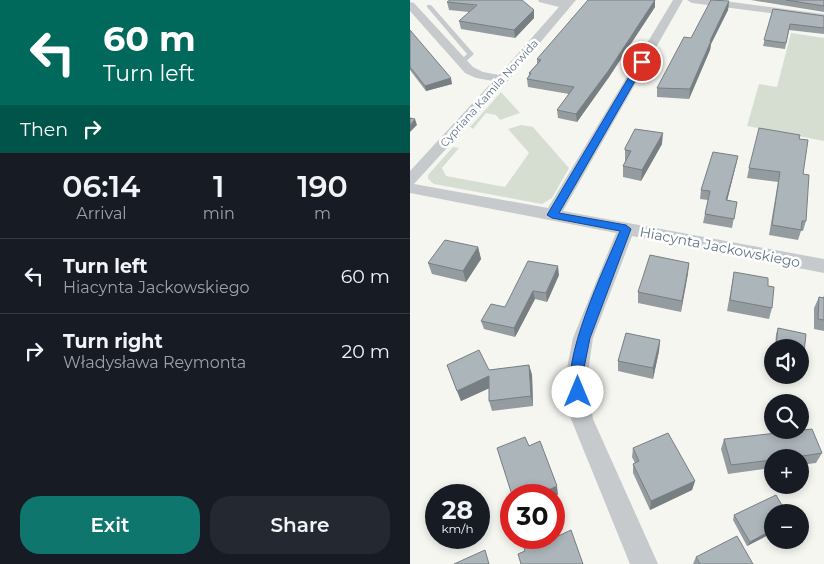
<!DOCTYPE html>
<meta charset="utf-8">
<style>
:root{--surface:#171b24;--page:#242831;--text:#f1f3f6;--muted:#9ea1a6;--line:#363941;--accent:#0f766e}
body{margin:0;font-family:Montserrat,sans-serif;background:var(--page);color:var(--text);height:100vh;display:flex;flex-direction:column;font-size:19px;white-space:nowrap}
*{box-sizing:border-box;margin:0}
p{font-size:16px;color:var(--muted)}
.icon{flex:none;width:28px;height:28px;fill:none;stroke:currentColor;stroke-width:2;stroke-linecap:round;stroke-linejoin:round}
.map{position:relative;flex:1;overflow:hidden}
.panel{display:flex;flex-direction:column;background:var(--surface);width:410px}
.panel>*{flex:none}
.top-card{background:#00695c;color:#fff;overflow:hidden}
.buttons{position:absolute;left:354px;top:339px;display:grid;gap:10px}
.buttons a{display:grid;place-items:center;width:45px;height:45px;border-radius:50%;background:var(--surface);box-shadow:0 2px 8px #0003;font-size:25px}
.speed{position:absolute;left:15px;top:484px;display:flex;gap:10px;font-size:25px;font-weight:700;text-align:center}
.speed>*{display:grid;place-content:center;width:65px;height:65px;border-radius:50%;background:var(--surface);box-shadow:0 2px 8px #0003;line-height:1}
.speed small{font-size:12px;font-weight:400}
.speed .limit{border:8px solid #d22;background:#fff;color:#111}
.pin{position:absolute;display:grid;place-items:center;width:42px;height:42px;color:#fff;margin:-21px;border:2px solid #fff;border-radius:50%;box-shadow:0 1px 5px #0007}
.me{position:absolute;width:55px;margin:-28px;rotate:0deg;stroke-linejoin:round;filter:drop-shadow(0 0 4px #0008)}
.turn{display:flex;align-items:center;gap:18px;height:105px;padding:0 20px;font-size:22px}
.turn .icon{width:65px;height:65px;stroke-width:2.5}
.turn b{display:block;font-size:35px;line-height:42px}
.then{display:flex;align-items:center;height:48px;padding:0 20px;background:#0003;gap:10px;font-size:19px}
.eta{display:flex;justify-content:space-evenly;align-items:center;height:85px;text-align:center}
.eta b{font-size:30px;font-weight:600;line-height:35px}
.button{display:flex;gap:10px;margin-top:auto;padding:10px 20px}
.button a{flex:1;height:58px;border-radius:20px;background:var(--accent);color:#fff;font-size:20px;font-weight:600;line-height:58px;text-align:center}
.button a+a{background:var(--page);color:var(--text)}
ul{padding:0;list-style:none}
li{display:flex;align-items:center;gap:15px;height:75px;padding:0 20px;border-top:1px solid var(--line)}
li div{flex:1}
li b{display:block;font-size:19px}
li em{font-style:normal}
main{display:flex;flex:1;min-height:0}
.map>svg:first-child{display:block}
</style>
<main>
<section class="panel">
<div class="top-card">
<div class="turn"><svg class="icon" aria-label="left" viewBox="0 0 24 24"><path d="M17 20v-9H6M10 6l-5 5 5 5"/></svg><div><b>60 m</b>Turn left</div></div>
<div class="then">Then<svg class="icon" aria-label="right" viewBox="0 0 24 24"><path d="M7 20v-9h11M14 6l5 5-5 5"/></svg></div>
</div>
<div class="eta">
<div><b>06:14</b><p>Arrival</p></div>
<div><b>1</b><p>min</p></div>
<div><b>190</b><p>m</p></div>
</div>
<ul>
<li><svg class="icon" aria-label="left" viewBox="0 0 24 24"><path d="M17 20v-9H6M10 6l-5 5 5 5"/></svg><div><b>Turn left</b><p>Hiacynta Jackowskiego</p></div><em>60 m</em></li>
<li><svg class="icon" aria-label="right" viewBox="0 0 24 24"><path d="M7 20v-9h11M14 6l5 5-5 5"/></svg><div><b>Turn right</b><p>Władysława Reymonta</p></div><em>20 m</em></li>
</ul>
<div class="button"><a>Exit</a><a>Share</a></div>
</section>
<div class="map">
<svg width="414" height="564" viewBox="0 0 414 564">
<rect width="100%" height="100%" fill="#f6f6f1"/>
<g fill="#d6ded2">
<polygon points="381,33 414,38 414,141 337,126 349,84 367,87"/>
<polygon points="91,92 110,113 90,120 86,115 76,113 63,129 60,127"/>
<polygon points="111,125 123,127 159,168 142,198 132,204 24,184 18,179 18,175 43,147 49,148 32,168 36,176 95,187 119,153 98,129"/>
</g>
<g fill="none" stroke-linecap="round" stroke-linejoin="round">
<polygon fill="#c7cacd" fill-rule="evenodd" points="17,5 21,5 64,54 54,63 49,62 57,54 17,7"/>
<g fill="#c7cacd" fill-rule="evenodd">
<polygon points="128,0 166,0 97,82 4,184 138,208 263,0 273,0 153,211 414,259 414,273 222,236 183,338 177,378 183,419 248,564 220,564 161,419 155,378 163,338 206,233 0,193 0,171 83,81 66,78 55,73 0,11 0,2 4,3 63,67 73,72 89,75 149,7 129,2"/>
<polygon points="277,0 307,0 414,14 414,20 282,3"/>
</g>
</g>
<g fill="#949ca0">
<polygon points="40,0 124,18 105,38 51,29 49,21 59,12 39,10 37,2"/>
<polygon points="335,0 414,0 414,12 341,0"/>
<polygon points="319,1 318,10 301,44 300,50 279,99 247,97 247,88 281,38"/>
<polygon points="245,7 199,77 167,122 148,118 147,110 159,94 118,87 117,79 119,75 119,73 127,64 127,59"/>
<polygon points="363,9 414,16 414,34 379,30 375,49 353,46"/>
<polygon points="0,30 42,84 16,91 0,70"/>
<polygon points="389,139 393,174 396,221 393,231 391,231 388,240 359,235 368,182 337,178 339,168"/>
<polygon points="252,144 231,181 213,177 213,166 216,161 215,161 215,148"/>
<polygon points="328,156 317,200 327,202 322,228 293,223 298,200 290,199 291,190"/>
<polygon points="68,247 71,259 56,282 22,274 18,263"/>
<polygon points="279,263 271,312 228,303 228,292"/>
<polygon points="324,272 358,286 362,308 359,319 317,311"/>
<polygon points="149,275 137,302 125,299 105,337 74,329 71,321"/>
<polygon points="414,295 414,331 404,329 404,308 409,297 413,298"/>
<polygon points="368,328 396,334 394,352 392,357 390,357 390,348 365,348 366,334"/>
<polygon points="250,340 249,351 243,379 208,371 208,361"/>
<polygon points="37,365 79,370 119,365 122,375 123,406 82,411 79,401 79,388 51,401"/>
<polygon points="314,439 412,453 406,463 390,465 390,458 362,458 362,468 318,474 311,449"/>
<polygon points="223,448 285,481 282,490 240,510 223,473 223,464 225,463 222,457"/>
<polygon points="362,512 362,533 337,546 323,520 324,515"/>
<polygon points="286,557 343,564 283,564"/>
</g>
<g fill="#787f82">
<polygon points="245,0 245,7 199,77 167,122 166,114"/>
<polygon points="319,1 318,10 301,44 300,50 279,99 280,89 300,41"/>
<polygon points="124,10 124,18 105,38 104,30"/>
<polygon points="41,78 42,84 16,91 15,86"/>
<polygon points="5,119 7,125 0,132 0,125"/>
<polygon points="253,133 252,144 231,181 232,170"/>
<polygon points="328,156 326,165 315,209 316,200"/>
<polygon points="68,247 71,259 56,282 53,271"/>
<polygon points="279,263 278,274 271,312 272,301"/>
<polygon points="148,266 149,275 137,302 136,293"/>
<polygon points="123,291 125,299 105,337 104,328"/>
<polygon points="250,340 249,351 243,379 243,368"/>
<polygon points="119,365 122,375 123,406 121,396"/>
<polygon points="79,376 82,387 51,401 47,391"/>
<polygon points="285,481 282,490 240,510 241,501"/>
<polygon points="147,486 148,495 144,497 144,495 127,495"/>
<polygon points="362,530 362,533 337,546 340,542"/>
</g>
<g fill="#acb5ba" stroke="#787f82">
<polygon points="40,0 112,0 124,10 104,30 49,21 67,5 37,2"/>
<polygon points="178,0 245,0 199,70 166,114 147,110 164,87 117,79 121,73 119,73 131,60 127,59"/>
<polygon points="301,0 319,1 300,41 301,41 280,89 247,88 274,37 281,38"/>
<polygon points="376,0 414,0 414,6"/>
<polygon points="363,9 414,16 414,28 380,24 376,43 354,40"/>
<polygon points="0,30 41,78 15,86 0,67"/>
<polygon points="0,118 5,119 0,125"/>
<polygon points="349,128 390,135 389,139 398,140 393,174 399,175 396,221 392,221 391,230 362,225 370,172 339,168"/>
<polygon points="225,129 253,133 232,170 213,166 221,151 215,150 215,148"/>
<polygon points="303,152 328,156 316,200 327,202 324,219 295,214 300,191 291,190"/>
<polygon points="35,240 68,247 53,271 18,263"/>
<polygon points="240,255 279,263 272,301 228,292"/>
<polygon points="118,261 148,266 136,293 123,291 104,328 71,321 81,304 95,307"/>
<polygon points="324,272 358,278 358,286 364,287 362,308 320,300"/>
<polygon points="409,297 414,298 414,320 408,319"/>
<polygon points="368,328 396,334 394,352 390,351 390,348 376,348 366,345"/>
<polygon points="216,333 250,340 243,368 208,361"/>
<polygon points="69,350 79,370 119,365 121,396 79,401 79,376 47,391 37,365"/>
<polygon points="402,429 412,453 380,458 362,458 362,460 321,465 314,439"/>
<polygon points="258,433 285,481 241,501 223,464 229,461 223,448"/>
<polygon points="115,437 119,446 130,441 147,486 127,495 102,495 87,448"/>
<polygon points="366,495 376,512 362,512 362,530 340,542 324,515"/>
<polygon points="161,530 173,564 111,564 108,554 115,551 111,538 142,538 142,539"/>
<polygon points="327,536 343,564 290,564 286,557"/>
<polygon points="75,550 79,564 44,564"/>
</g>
<path fill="#1a73e8" stroke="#114b97" d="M229,60L236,62L149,213L216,225L221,229L180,338L172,378L174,392L172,396L168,397L163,396C148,364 196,265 210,231L142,218L137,215Z"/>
<g text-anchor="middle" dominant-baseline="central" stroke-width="5" stroke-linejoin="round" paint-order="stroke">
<g font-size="11" fill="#617585" stroke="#fff">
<text transform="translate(79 93) rotate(-48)">Cypriana Kamila Norwida</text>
</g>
<g font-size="14" fill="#617585" stroke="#fff">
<text transform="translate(310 247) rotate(11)">Hiacynta Jackowskiego</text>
</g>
</g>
</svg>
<div class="buttons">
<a><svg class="icon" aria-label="sound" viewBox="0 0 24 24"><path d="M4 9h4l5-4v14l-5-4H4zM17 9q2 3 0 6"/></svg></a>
<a><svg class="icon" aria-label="search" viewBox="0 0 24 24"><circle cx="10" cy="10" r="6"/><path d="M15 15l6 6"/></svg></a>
<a>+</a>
<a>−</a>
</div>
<div class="speed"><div>28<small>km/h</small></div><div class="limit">30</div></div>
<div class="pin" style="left:232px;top:62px;background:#d93025"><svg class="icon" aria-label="arrive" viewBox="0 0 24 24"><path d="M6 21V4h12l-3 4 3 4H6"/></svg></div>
<svg class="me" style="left:168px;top:392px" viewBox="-20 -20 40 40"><circle r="19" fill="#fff"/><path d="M0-13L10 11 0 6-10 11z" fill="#1a73e8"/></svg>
</div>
</main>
